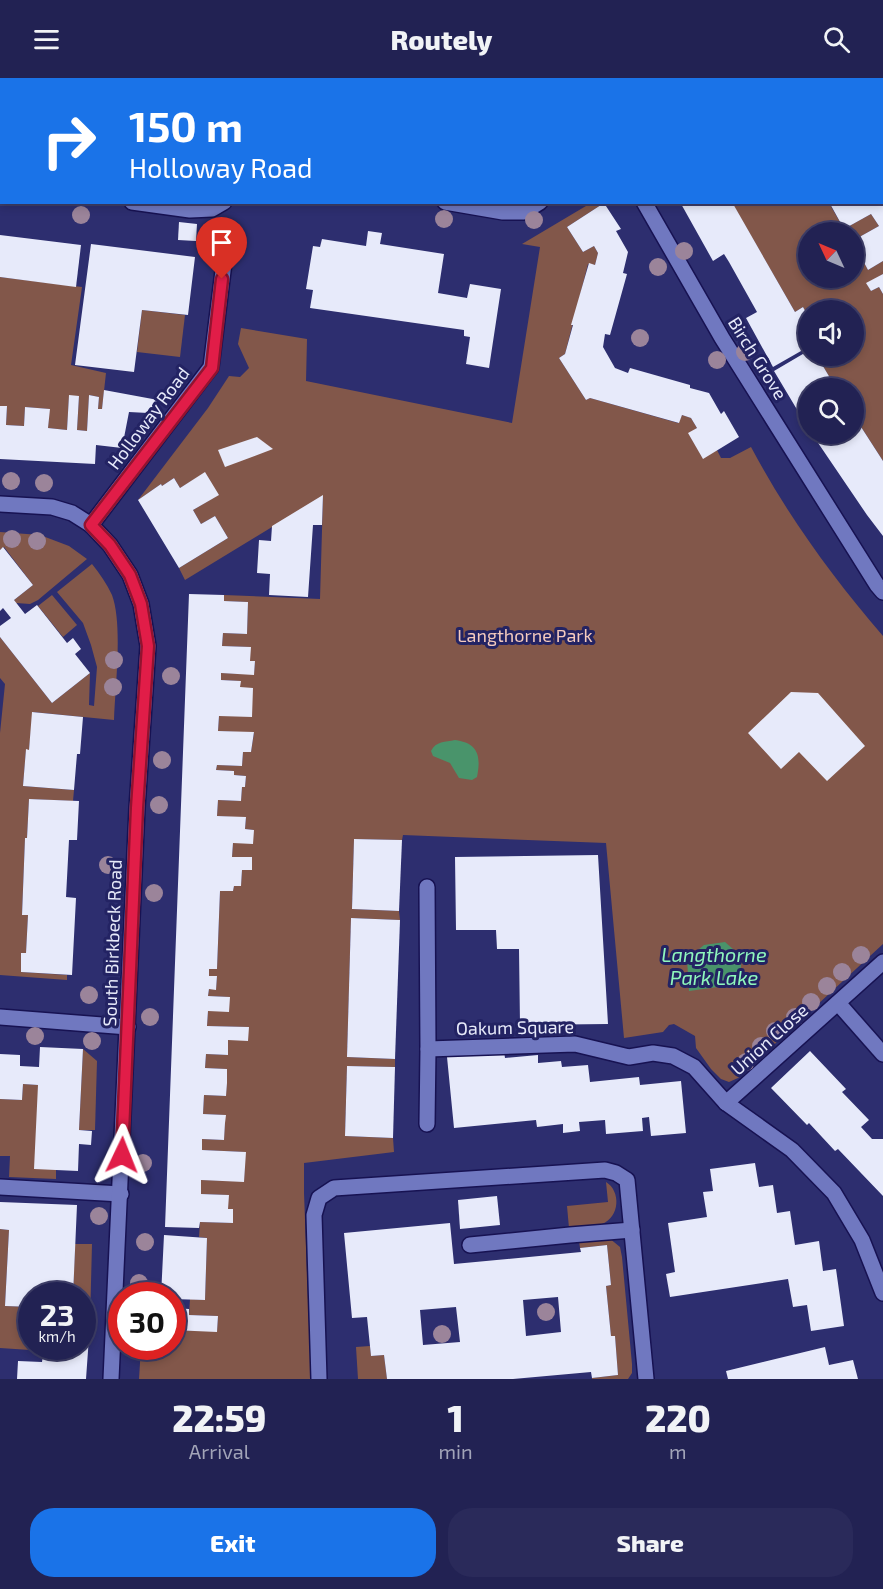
<!DOCTYPE html>
<style>
:root{--surface:#222253;--page:#2a2a5a;--text:#f1f3f6;--muted:#a2a4b8;--line:#3f3f6a;--accent:#1a73e8}
body{margin:0;font-family:"Exo 2",sans-serif;background:var(--page);color:var(--text);height:100vh;display:flex;flex-direction:column;font-size:22px;white-space:nowrap}
*{box-sizing:border-box;margin:0}
p{font-size:20px;color:var(--muted)}
.icon{flex:none;width:33px;height:33px;fill:none;stroke:currentColor;stroke-width:2;stroke-linecap:round;stroke-linejoin:round}
.map{position:relative;height:1301px;overflow:hidden}
.sheet{display:flex;flex-direction:column;background:var(--surface);flex:1}
.sheet>*{flex:none}
.top-card{position:absolute;left:0px;top:0px;width:884px;height:126px;box-shadow:0 3px 9px #0003,0 0 0 2px var(--line);background:#1a73e8;color:#fff;overflow:hidden}
.needle{width:39px;rotate:314deg}
.controls{position:absolute;left:798px;top:144px;display:grid;gap:12px}
.controls a{display:grid;place-items:center;width:66px;height:66px;border-radius:50%;background:var(--surface);box-shadow:0 3px 9px #0003,0 0 0 2px var(--line);font-size:30px}
.speed{position:absolute;left:18px;top:1204px;display:flex;gap:12px;font-size:30px;font-weight:700;text-align:center}
.speed>*{display:grid;place-content:center;width:78px;height:78px;border-radius:50%;background:var(--surface);box-shadow:0 3px 9px #0003,0 0 0 2px var(--line);line-height:1}
.speed small{font-size:15px;font-weight:400}
.speed .limit{border:9px solid #d22;background:#fff;color:#111}
.pin{position:absolute;display:grid;place-items:center;width:51px;height:51px;color:#fff;margin:-62px -26px;border-radius:50% 50% 50% 0;rotate:-45deg;box-shadow:0 0 6px #0007}
.pin .icon{rotate:45deg}
.me{position:absolute;width:66px;margin:-33px;rotate:2deg;stroke-linejoin:round;filter:drop-shadow(0 0 4px #0008)}
.turn{display:flex;align-items:center;gap:21px;height:126px;padding:0 30px;font-size:27px}
.turn .icon{width:78px;height:78px;stroke-width:2.5}
.turn b{display:block;font-size:42px;line-height:51px}
.eta{display:flex;justify-content:space-evenly;align-items:center;height:102px;text-align:center}
.eta b{font-size:36px;font-weight:800;line-height:42px}
.button{display:flex;gap:12px;margin-top:auto;padding:12px 30px}
.button a{flex:1;height:69px;border-radius:24px;background:var(--accent);color:#fff;font-size:24px;font-weight:800;line-height:69px;text-align:center}
.button a+a{background:var(--page);color:var(--text)}
header{display:flex;justify-content:space-between;align-items:center;height:78px;padding:0 30px;background:var(--surface);font-size:27px;font-weight:800}
.map>svg:first-child{display:block}
</style>
<header><svg class="icon" aria-label="menu" viewBox="0 0 24 24"><path d="M4 6h16M4 12h16M4 18h16"/></svg>Routely<svg class="icon" aria-label="search" viewBox="0 0 24 24"><circle cx="10" cy="10" r="6"/><path d="M15 15l6 6"/></svg></header>
<div class="map">
<svg width="883" height="1301" viewBox="0 0 883 1301">
<rect width="100%" height="100%" fill="#2d2e6f"/>
<g fill="#82574a">
<path d="M591,125H604L567,149L583,174L594,168L598,175L595,187L588,186L565,276L559,280L586,322L590,320L678,345L682,337L691,340L697,350L689,356L703,380L717,372L721,380H730L751,369C787,437 833,500 883,558V866L738,1000L729,1004L721,1001L711,991L696,970L695,958L674,946L669,947L663,954L624,960L606,765L403,757L402,762L354,761L352,831L399,833L400,842L351,840L347,979L395,981V989L347,988L345,1058L393,1060L394,1074L304,1085V1115L311,1301H139L141,1269H172L173,1252L217,1253L218,1238L189,1237L190,1221L205,1222L207,1160L199,1159L200,1144L233,1145V1132L228,1131V1117L201,1116V1102L244,1103L245,1074L202,1072V1061L224,1062L225,1037L203,1036L204,1017L226,1018L227,991L205,990L206,976L227,977L228,962L248,949L207,948L208,933H229V919L208,918L209,911H216L217,898H209V891H217L220,813H233L234,808L241,807L242,792H252V779H232L233,765L254,752L245,751L246,740L217,738L218,722L241,723L242,709H245L246,698L234,697V693L216,692L217,687L242,688L243,674H251L254,655L218,653L219,638L240,609V603L221,602V595L254,596L255,583H250V569L222,568L223,555L247,556L248,524L224,523V517L320,521L323,418L185,502L179,490L228,460L215,438L201,446L193,432L218,417L205,395L180,410L174,400L162,408L161,406L138,422L208,330L229,298L240,299L249,290L238,266L241,250L307,261L306,303L512,345L540,169L522,166Z"/>
<polygon points="732,125 829,125 844,151 871,136 879,148 854,162 854,154 808,154 808,200 854,200 854,166 868,192 883,183 883,196 867,206 871,213 879,209 883,216 883,383 854,338 854,310 836,310 817,278 854,278 854,232 808,232 808,238 803,229 795,234"/>
<polygon points="0,199 82,209 71,287 106,295 102,331 98,331 99,319 89,317 87,353 77,352 79,318 69,318 67,352 48,350 49,331 25,329 24,348 6,347 7,329 0,328"/>
<polygon points="142,232 185,237 180,279 137,274"/>
<polygon points="0,454 40,457 69,468 87,481 38,522 30,526 16,525 14,522 33,507 4,469 0,472"/>
<path d="M92,486C100,496 107,506 112,517C123,547 115,609 114,642L33,634L29,672H26L23,708L74,712L73,723L29,721L27,760H25L22,836L28,837L26,875L21,876V894L67,897V902L0,897V655L5,606L0,600V559L52,625L90,595L89,627L94,628L97,589L91,567L83,545L57,514Z"/>
<polygon points="52,517 77,547 63,559 38,528"/>
<polygon points="83,971 97,983 95,1052 79,1052"/>
<polygon points="23,1006 38,1007 56,1092 56,1101 9,1099 10,1078 0,1078 0,1021 22,1022"/>
<path d="M606,1104C621,1113 620,1139 602,1146C594,1149 578,1149 569,1150L567,1128L608,1124Z"/>
<polygon points="0,1151 9,1152 5,1228 31,1229 30,1272 0,1270"/>
<polygon points="609,1160 620,1169 622,1179 632,1286 632,1295 628,1301 592,1301 592,1300 618,1297 615,1259 611,1258 606,1208 611,1207 607,1167 580,1170 579,1163"/>
<polygon points="75,1166 92,1166 90,1244 83,1244 82,1218 73,1218"/>
<polygon points="370,1268 371,1278 384,1277 387,1301 358,1301 356,1269"/>
</g>
<g fill="#49946b">
<path d="M455,662C479,665 481,679 477,699L472,702L459,700L450,685L433,678L431,673C436,663 445,664 455,662Z"/>
<polygon points="725,864 742,879 739,906 689,913 687,881 704,867"/>
</g>
<g fill="#e7eafa" fill-rule="evenodd">
<polygon points="680,124 732,124 795,234 803,229 808,238 808,247 804,250 808,258 808,269 773,289 746,240 757,234 729,184 724,176 713,183"/>
<polygon points="829,124 883,124 883,183 868,192 854,166 854,162 879,148 871,136 844,151"/>
<polygon points="604,125 621,151 616,153 628,174 623,195 627,196 610,257 605,256 603,269 615,290 628,295 630,290 690,307 690,310 709,315 721,336 724,333 739,359 703,381 688,355 697,350 691,340 682,337 679,345 590,320 586,322 559,280 565,276 573,247 571,247 589,185 595,187 598,175 594,168 583,174 567,149"/>
<polygon points="179,144 197,146 196,163 178,162"/>
<polygon points="368,153 382,155 380,166 444,176 438,215 467,220 470,206 501,211 489,290 466,286 470,259 464,258 464,252 310,230 313,212 306,211 313,168 320,169 322,161 366,168"/>
<polygon points="0,157 81,167 76,209 0,199"/>
<polygon points="91,166 195,179 188,237 142,232 134,294 75,287"/>
<polygon points="883,196 883,216 879,209 871,213 866,205"/>
<polygon points="808,273 808,278 817,278 836,310 808,310 808,350 774,293"/>
<polygon points="104,312 158,322 148,335 129,334 122,370 96,367 95,386 0,381 0,328 7,328 6,347 24,348 25,329 50,331 48,350 67,352 69,317 79,318 77,352 87,353 89,317 99,319 98,331 102,331"/>
<polygon points="854,338 883,383 883,458 867,437 812,356 854,356"/>
<polygon points="257,359 273,371 225,389 218,372"/>
<polygon points="205,394 219,417 193,432 201,446 215,438 228,460 179,490 138,422 161,406 162,408 174,400 180,410"/>
<polygon points="323,417 322,447 313,447 308,519 269,517 270,496 257,495 259,462 271,463 272,448"/>
<polygon points="3,469 33,507 14,522 25,536 37,527 67,565 73,560 81,571 75,576 90,595 52,625 0,559 0,548 11,540 3,530 0,533 0,472"/>
<polygon points="189,516 224,517 224,523 248,524 247,556 223,555 222,568 251,569 250,583 255,583 254,597 221,595 221,602 241,603 240,609 253,610 252,639 219,638 218,653 254,654 251,674 243,674 242,688 217,687 216,692 234,693 234,697 246,698 245,709 242,709 241,723 218,722 217,738 246,739 245,751 254,752 253,766 233,765 232,779 252,779 252,792 242,792 241,808 234,808 233,813 220,813 217,891 209,891 209,898 217,898 216,912 209,911 208,918 230,919 229,934 208,933 207,948 249,949 248,963 228,962 228,977 206,976 205,990 227,991 227,1005 226,1018 204,1017 203,1036 226,1037 225,1045 224,1062 202,1061 202,1072 246,1074 244,1104 201,1102 201,1116 229,1117 228,1131 233,1131 233,1145 200,1144 199,1150 165,1149"/>
<polygon points="791,614 818,615 865,668 827,703 799,674 781,691 748,655"/>
<polygon points="32,634 83,639 80,676 77,676 74,712 23,708 26,671 29,672"/>
<polygon points="29,721 79,723 77,762 69,762 66,819 76,820 72,897 21,894 21,875 26,875 28,837 22,837 25,760 27,760"/>
<polygon points="354,761 402,762 399,833 352,831"/>
<polygon points="598,777 608,946 520,947 519,871 497,871 496,852 456,852 455,779"/>
<polygon points="351,840 400,842 395,981 347,979"/>
<polygon points="40,969 83,971 79,1052 92,1053 91,1067 79,1066 78,1093 34,1091 38,1007 23,1006 22,1022 0,1021 0,976 20,977 20,988 39,989"/>
<polygon points="504,973 505,980 538,977 538,985 561,983 562,989 588,987 590,1004 639,999 640,1007 681,1003 686,1055 651,1058 649,1039 642,1040 643,1053 606,1056 605,1042 579,1044 580,1053 563,1055 563,1046 537,1049 536,1042 454,1050 447,979"/>
<polygon points="810,973 846,1011 842,1014 869,1042 861,1049 872,1061 883,1061 883,1118 838,1071 835,1073 809,1045 807,1047 771,1010"/>
<polygon points="347,988 395,989 393,1060 345,1058"/>
<polygon points="755,1085 759,1109 773,1107 777,1135 790,1133 795,1167 819,1163 823,1193 836,1191 844,1248 811,1253 807,1227 793,1229 788,1201 670,1219 666,1196 675,1194 668,1145 707,1139 703,1114 713,1113 710,1091"/>
<polygon points="497,1118 500,1147 460,1151 458,1122"/>
<polygon points="0,1124 77,1127 73,1218 32,1218 32,1229 5,1228 9,1152 0,1151"/>
<path d="M450,1145L454,1186L581,1174L580,1170L607,1167L611,1207L606,1208L611,1258H615L618,1297L592,1300L591,1294L513,1301H387L384,1277L371,1278L367,1239L352,1240L344,1155ZM558,1219L561,1254L526,1258L523,1222ZM456,1229L460,1264L423,1267L420,1232Z"/>
<polygon points="164,1157 207,1160 205,1222 172,1221 172,1218 161,1218"/>
<polygon points="172,1230 189,1231 189,1237 218,1238 217,1254 172,1252"/>
<polygon points="82,1259 89,1259 86,1301 17,1301 18,1283 42,1284 44,1269 82,1269"/>
<polygon points="825,1269 829,1287 853,1282 858,1301 728,1301 726,1293"/>
</g>
<g fill="none" stroke-linecap="round" stroke-linejoin="round">
<g stroke="#171252" stroke-width="18">
<g id="service">
<polyline points="0,939 128,949"/>
<polyline points="0,1109 121,1116"/>
<polyline points="470,1167 570,1157 632,1152"/>
<polyline points="319,1301 314,1137 319,1120 334,1110 605,1092 616,1095 627,1102 646,1301"/>
</g>
</g>
<g stroke="#171252" stroke-width="18">
<g id="minor">
<polyline points="572,0 573,2"/>
<polyline points="51,2 52,0"/>
<polyline points="307,2 307,0"/>
<polyline points="0,109 2,109"/>
<polyline points="132,124 190,132 212,131 224,124"/>
<polyline points="445,124 503,134 524,134 540,124"/>
<polyline points="644,124 722,260 877,507 883,514"/>
<polyline points="0,426 52,429 72,435 91,447 110,467 130,497 141,526 148,568 137,730 111,1301"/>
<polyline points="91,447 211,289 225,177"/>
<polyline points="427,809 428,971 575,966 629,979 653,975 673,978 694,989 726,1025 792,1072 834,1115 862,1162 883,1215"/>
<polyline points="838,925 883,976"/>
<polyline points="726,1025 883,884"/>
<polyline points="427,1046 428,971"/>
</g>
</g>
<use href="#service" stroke="#7078c0" stroke-width="15"/>
<use href="#minor" stroke="#7078c0" stroke-width="15"/>
</g>
<g fill="#9b849a">
<circle cx="81" cy="137" r="9"/>
<circle cx="444" cy="141" r="9"/>
<circle cx="534" cy="142" r="9"/>
<circle cx="684" cy="173" r="9"/>
<circle cx="658" cy="189" r="9"/>
<circle cx="640" cy="260" r="9"/>
<circle cx="745" cy="274" r="9"/>
<circle cx="717" cy="282" r="9"/>
<circle cx="11" cy="403" r="9"/>
<circle cx="44" cy="405" r="9"/>
<circle cx="12" cy="461" r="9"/>
<circle cx="37" cy="463" r="9"/>
<circle cx="114" cy="582" r="9"/>
<circle cx="171" cy="598" r="9"/>
<circle cx="113" cy="609" r="9"/>
<circle cx="162" cy="682" r="9"/>
<circle cx="159" cy="727" r="9"/>
<circle cx="108" cy="787" r="9"/>
<circle cx="154" cy="815" r="9"/>
<circle cx="861" cy="877" r="9"/>
<circle cx="842" cy="894" r="9"/>
<circle cx="827" cy="908" r="9"/>
<circle cx="89" cy="917" r="9"/>
<circle cx="811" cy="924" r="9"/>
<circle cx="150" cy="939" r="9"/>
<circle cx="795" cy="939" r="9"/>
<circle cx="775" cy="953" r="9"/>
<circle cx="35" cy="958" r="9"/>
<circle cx="92" cy="963" r="9"/>
<circle cx="761" cy="968" r="9"/>
<circle cx="746" cy="984" r="9"/>
<circle cx="143" cy="1085" r="9"/>
<circle cx="99" cy="1138" r="9"/>
<circle cx="145" cy="1164" r="9"/>
<circle cx="139" cy="1205" r="9"/>
<circle cx="546" cy="1234" r="9"/>
<circle cx="442" cy="1256" r="9"/>
</g>
<g fill="none" stroke-linecap="round" stroke-linejoin="round">
<g stroke="#92132f" stroke-width="15">
<polyline id="route" points="122,1077 137,730 148,568 141,526 130,497 110,467 91,447 212,290 222,201"/>
</g>
<use href="#route" stroke="#e11d48" stroke-width="10"/>
</g>
<g text-anchor="middle" dominant-baseline="central" stroke-width="6" stroke-linejoin="round" paint-order="stroke">
<g font-size="18" fill="#e7eafa" stroke="#232363">
<text transform="translate(758 280) rotate(58)">Birch Grove</text>
<text transform="translate(148 340) rotate(-53)">Holloway Road</text>
<text transform="translate(112 865) rotate(-88)">South Birkbeck Road</text>
<text transform="translate(515 949) rotate(-1)">Oakum Square</text>
<text transform="translate(769 961) rotate(-42)">Union Close</text>
</g>
<g font-size="18" fill="#f5cbbe" stroke="#232363">
<text x="525" y="557">Langthorne Park</text>
</g>
<g font-size="20" font-style="italic" fill="#8ff7bc" stroke="#232363">
<text x="714" y="876">Langthorne<tspan x="714" dy="23">Park Lake</tspan></text>
</g>
</g>
</svg>
<div class="controls">
<a><svg class="needle" viewBox="-14 -14 28 28"><path d="M0-13l5 13h-10z" fill="#e53935"/><path d="M0 13l5-13h-10z" fill="#a2a4b8"/></svg></a>
<a><svg class="icon" aria-label="sound" viewBox="0 0 24 24"><path d="M4 9h4l5-4v14l-5-4H4zM17 9q2 3 0 6"/></svg></a>
<a><svg class="icon" aria-label="search" viewBox="0 0 24 24"><circle cx="10" cy="10" r="6"/><path d="M15 15l6 6"/></svg></a>
</div>
<div class="speed"><div>23<small>km/h</small></div><div class="limit">30</div></div>
<div class="pin" style="left:222px;top:201px;background:#d93025"><svg class="icon" aria-label="arrive" viewBox="0 0 24 24"><path d="M6 21V4h12l-3 4 3 4H6"/></svg></div>
<svg class="me" style="left:122px;top:1077px" viewBox="-20 -20 40 40"><path d="M0-17L14 15 0 8-14 15z" fill="#e11d48" stroke="#fff" stroke-width="4"/></svg>
<div class="top-card">
<div class="turn"><svg class="icon" aria-label="right" viewBox="0 0 24 24"><path d="M7 20v-9h11M14 6l5 5-5 5"/></svg><div><b>150 m</b>Holloway Road</div></div>
</div>
</div>
<section class="sheet">
<div class="eta">
<div><b>22:59</b><p>Arrival</p></div>
<div><b>1</b><p>min</p></div>
<div><b>220</b><p>m</p></div>
</div>
<div class="button"><a>Exit</a><a>Share</a></div>
</section>
